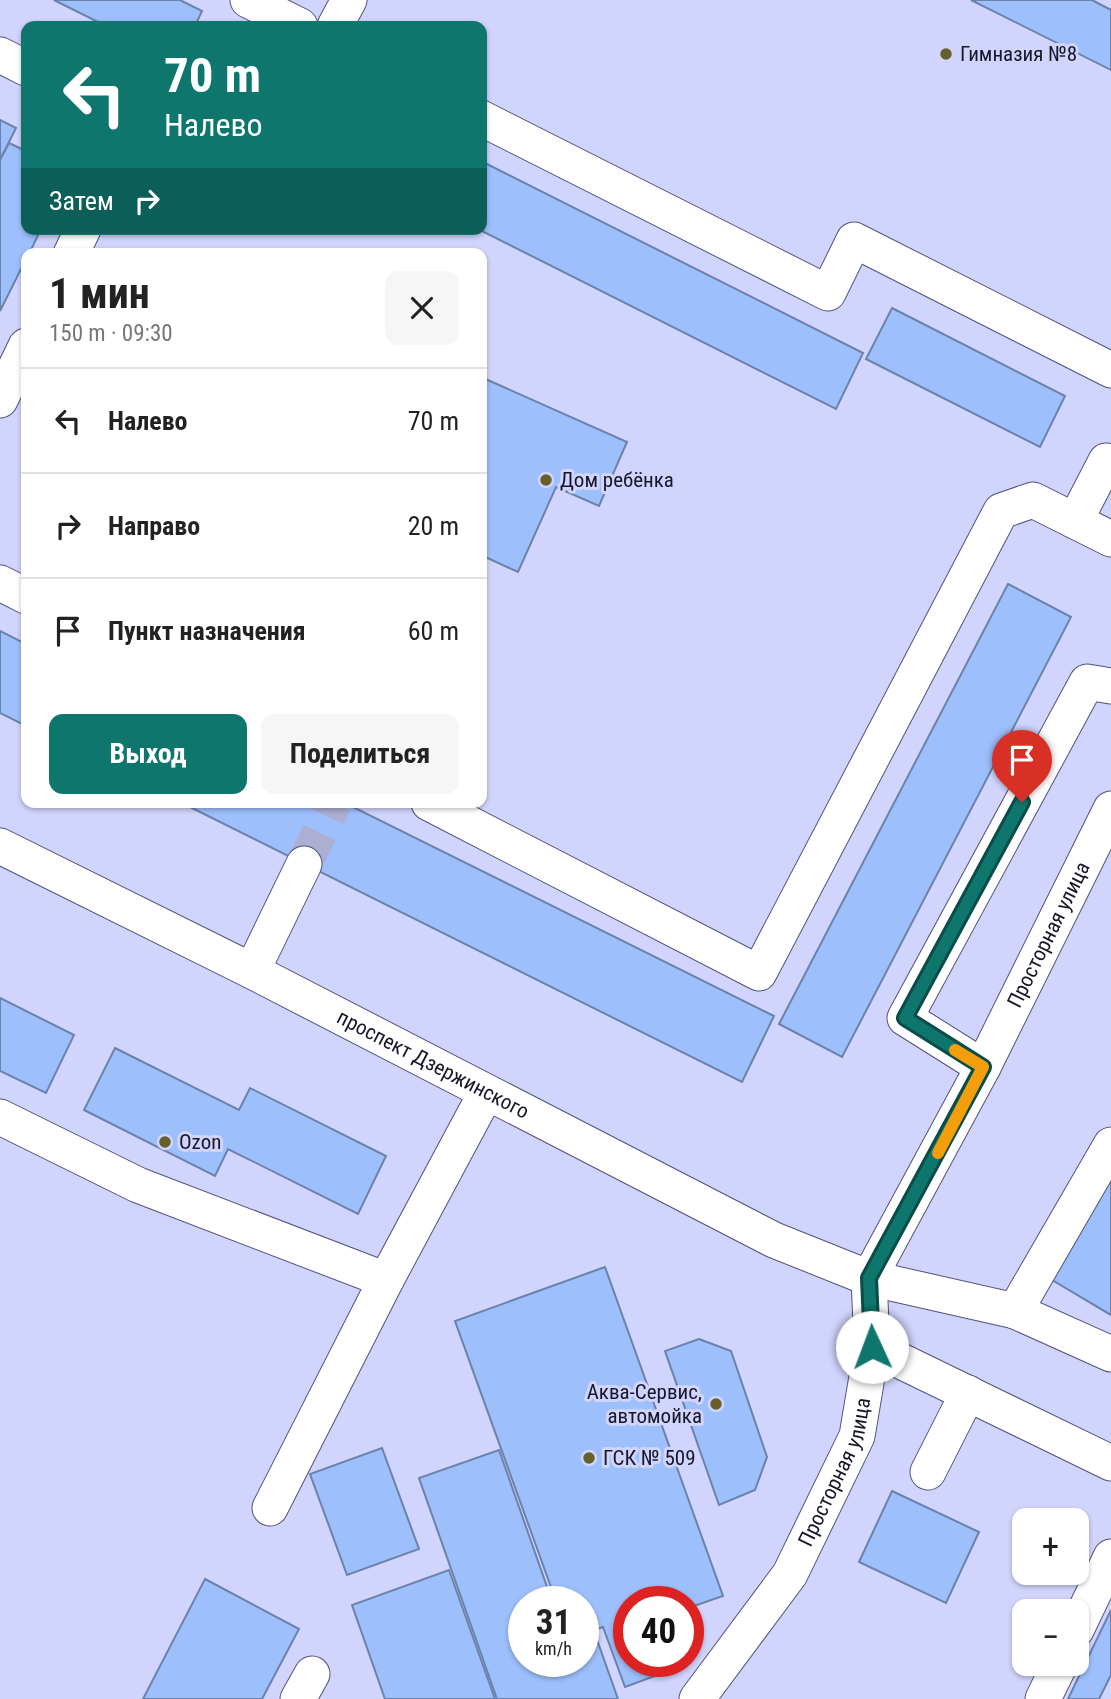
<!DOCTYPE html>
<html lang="ru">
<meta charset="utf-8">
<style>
:root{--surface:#fff;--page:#f6f6f6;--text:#222;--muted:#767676;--line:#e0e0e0;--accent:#0f766e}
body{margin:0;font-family:"Roboto Condensed",sans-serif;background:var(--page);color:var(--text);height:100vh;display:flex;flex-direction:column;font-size:26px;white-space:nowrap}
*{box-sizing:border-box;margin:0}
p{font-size:23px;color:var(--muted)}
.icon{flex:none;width:38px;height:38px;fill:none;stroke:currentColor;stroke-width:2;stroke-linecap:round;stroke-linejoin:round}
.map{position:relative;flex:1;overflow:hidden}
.side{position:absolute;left:21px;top:248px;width:466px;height:560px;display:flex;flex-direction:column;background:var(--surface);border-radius:14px;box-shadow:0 2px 5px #0004}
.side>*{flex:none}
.hud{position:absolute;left:21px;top:21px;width:466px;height:214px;border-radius:14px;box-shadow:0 2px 5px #0004;background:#0f766e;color:#fff;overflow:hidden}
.fabs{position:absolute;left:1012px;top:1508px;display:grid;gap:14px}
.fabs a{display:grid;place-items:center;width:77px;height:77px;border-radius:14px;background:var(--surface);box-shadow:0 2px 5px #0004;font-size:35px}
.speed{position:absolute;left:508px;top:1586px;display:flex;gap:14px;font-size:35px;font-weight:700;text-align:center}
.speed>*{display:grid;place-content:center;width:91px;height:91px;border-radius:50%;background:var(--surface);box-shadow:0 2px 5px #0004;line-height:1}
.speed small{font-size:18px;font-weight:400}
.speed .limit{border:10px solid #d22;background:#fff;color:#111}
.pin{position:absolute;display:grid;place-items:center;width:60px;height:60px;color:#fff;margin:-72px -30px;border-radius:50% 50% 50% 0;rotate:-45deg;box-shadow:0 0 7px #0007}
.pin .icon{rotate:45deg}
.me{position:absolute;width:77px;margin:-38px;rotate:358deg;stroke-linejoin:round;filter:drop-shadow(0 0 5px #0008)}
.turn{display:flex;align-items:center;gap:24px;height:147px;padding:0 28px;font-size:32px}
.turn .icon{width:91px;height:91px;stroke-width:2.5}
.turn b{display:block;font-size:49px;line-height:60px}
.then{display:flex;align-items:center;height:66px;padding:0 28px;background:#0003;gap:14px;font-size:26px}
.round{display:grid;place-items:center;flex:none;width:74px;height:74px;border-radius:14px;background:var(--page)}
.head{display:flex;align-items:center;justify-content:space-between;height:119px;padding:0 28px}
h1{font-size:42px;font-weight:700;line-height:52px}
.button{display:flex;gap:14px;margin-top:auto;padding:14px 28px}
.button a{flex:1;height:80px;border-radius:14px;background:var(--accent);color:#fff;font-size:28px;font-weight:700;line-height:80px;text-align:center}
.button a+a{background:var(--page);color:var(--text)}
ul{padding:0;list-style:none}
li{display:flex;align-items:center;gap:21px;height:105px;padding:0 28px;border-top:2px solid var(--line)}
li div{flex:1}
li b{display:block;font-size:26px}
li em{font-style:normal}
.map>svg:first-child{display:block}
</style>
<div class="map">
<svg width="1111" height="1699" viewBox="0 0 1111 1699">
<rect width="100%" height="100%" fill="#d1d4fc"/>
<g fill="#9dbffc" stroke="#6b82ab" stroke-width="2">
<polygon points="54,0 180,0 202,11 195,26 106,26"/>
<polygon points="971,0 1092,0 1111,10 1111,70"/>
<polygon points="0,120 16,128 0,160"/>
<polygon points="9,143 26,151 26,229 41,229 29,254 26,254 26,259 0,311 0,160"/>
<polygon points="481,161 863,353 836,409 478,229 481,229"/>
<polygon points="892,308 1065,396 1040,447 866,359"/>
<polygon points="481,377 627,442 599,506 556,487 518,572 481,555 481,473 483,469 481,468"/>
<polygon points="1008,584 1071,617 842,1057 779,1024"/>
<polygon points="0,631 26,644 26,726 0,713"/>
<polygon points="182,803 345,803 774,1016 742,1082"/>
<polygon points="0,998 74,1035 46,1093 0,1071"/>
<polygon points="115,1048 239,1110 250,1088 386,1156 358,1214 228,1149 215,1176 84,1110"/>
<polygon points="1111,1169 1111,1315 1047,1277"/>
<polygon points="605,1267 723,1596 688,1608 688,1601 628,1601 628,1661 688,1661 688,1658 690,1663 625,1687 603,1627 583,1634 583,1601 556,1601 455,1321"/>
<polygon points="699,1339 731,1351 767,1457 755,1490 719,1505 665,1351"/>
<polygon points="382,1448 419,1549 347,1575 310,1474"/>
<polygon points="499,1450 552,1601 523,1601 523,1661 583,1661 583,1641 596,1637 618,1699 497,1699 419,1478"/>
<polygon points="892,1491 979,1532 946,1603 859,1562"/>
<polygon points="449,1570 495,1699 385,1699 352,1605"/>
<polygon points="205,1579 299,1629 262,1699 143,1699"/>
<polygon points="1111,1610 1111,1675 1099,1699 1068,1699"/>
</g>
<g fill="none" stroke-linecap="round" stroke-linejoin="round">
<polyline stroke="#acaed2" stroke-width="35" stroke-dasharray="35 18" stroke-linecap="butt" points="304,864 334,803"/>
<g stroke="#51527d" stroke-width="37">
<g id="minor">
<polyline points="248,0 300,26"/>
<polyline points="335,26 349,0"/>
<polyline points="0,55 26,68"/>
<polyline points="481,118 828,293 854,240 1111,370"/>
<polyline points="71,254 83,229"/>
<polyline points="0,400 26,346"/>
<polyline points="1075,521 1106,461"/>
<polyline points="0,583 26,596"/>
<polyline points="429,803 759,973 1001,511 1033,500 1111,539"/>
<path id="s1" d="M0,846L252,971L774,1240L869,1278L1015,1311L1111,1354"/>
<polyline points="252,971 304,864"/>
<polyline points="983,1067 905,1018 1087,682 1111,686"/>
<polyline points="0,1117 138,1185 386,1280"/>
<polyline points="1015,1311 1111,1145"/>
<polyline points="872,1347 1111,1463"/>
<polyline points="928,1472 968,1393"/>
<polyline points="270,1508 386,1280 486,1093"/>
<polyline points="1076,1630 1111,1557"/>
<polyline points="298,1699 312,1674"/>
<path id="s2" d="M697,1699L790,1574L857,1436L872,1347L869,1278L983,1067L1111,809"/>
<polyline points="1043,1699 1060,1664"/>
</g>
</g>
<use href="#minor" stroke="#fff" stroke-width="35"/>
</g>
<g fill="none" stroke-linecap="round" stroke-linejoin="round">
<g stroke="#0a4d48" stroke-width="18">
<polyline id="route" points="872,1347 869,1278 983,1067 905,1018 1022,802"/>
</g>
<use href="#route" stroke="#0f766e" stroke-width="12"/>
<polyline stroke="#f59e0b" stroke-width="12" points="938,1153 983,1067 955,1050"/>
</g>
<g fill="#665f2b" stroke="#d1d4fc" stroke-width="2.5">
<circle cx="946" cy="54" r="7"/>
<circle cx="546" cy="480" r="7"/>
<circle cx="165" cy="1142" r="7"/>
<circle cx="716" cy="1404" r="7"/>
<circle cx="589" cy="1458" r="7"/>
</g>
<g text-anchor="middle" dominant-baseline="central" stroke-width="6" stroke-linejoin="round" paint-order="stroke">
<g font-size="21" fill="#161729" stroke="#d1d4fc" text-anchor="start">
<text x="960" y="54">Гимназия №8</text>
<text x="560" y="480">Дом ребёнка</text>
<text x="179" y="1142">Ozon</text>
<text x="702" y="1392" text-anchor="end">Аква-Сервис,<tspan x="702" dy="24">автомойка</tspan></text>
<text x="603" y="1458">ГСК № 509</text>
</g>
<g font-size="21" fill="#161729" stroke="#d1d4fc">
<text stroke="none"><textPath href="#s2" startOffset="856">Просторная улица</textPath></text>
<text stroke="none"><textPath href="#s1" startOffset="485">проспект Дзержинского</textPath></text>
<text stroke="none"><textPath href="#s2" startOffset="268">Просторная улица</textPath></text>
</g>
</g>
</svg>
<div class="fabs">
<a>+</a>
<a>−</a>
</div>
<div class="speed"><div>31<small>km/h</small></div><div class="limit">40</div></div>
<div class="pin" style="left:1022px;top:802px;background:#d93025"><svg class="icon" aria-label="arrive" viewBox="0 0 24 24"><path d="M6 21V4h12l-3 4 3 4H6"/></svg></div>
<svg class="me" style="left:872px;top:1347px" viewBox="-20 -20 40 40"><circle r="19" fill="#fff"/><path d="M0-13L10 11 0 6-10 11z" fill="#0f766e"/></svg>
<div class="hud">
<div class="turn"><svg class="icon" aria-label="left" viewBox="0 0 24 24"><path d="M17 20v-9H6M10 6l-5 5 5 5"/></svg><div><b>70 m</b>Налево</div></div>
<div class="then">Затем<svg class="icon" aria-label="right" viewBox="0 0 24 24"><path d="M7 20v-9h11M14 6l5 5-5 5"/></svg></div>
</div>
<section class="side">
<div class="head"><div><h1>1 мин</h1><p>150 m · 09:30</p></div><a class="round"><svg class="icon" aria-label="close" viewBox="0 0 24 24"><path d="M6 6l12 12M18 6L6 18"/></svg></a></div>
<ul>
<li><svg class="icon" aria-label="left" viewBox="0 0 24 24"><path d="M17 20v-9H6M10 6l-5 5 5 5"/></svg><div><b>Налево</b></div><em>70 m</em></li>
<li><svg class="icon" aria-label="right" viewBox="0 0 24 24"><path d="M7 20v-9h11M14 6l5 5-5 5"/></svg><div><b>Направо</b></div><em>20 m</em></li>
<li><svg class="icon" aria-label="arrive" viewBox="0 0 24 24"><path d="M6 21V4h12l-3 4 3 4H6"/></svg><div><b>Пункт назначения</b></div><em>60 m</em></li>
</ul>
<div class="button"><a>Выход</a><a>Поделиться</a></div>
</section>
</div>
